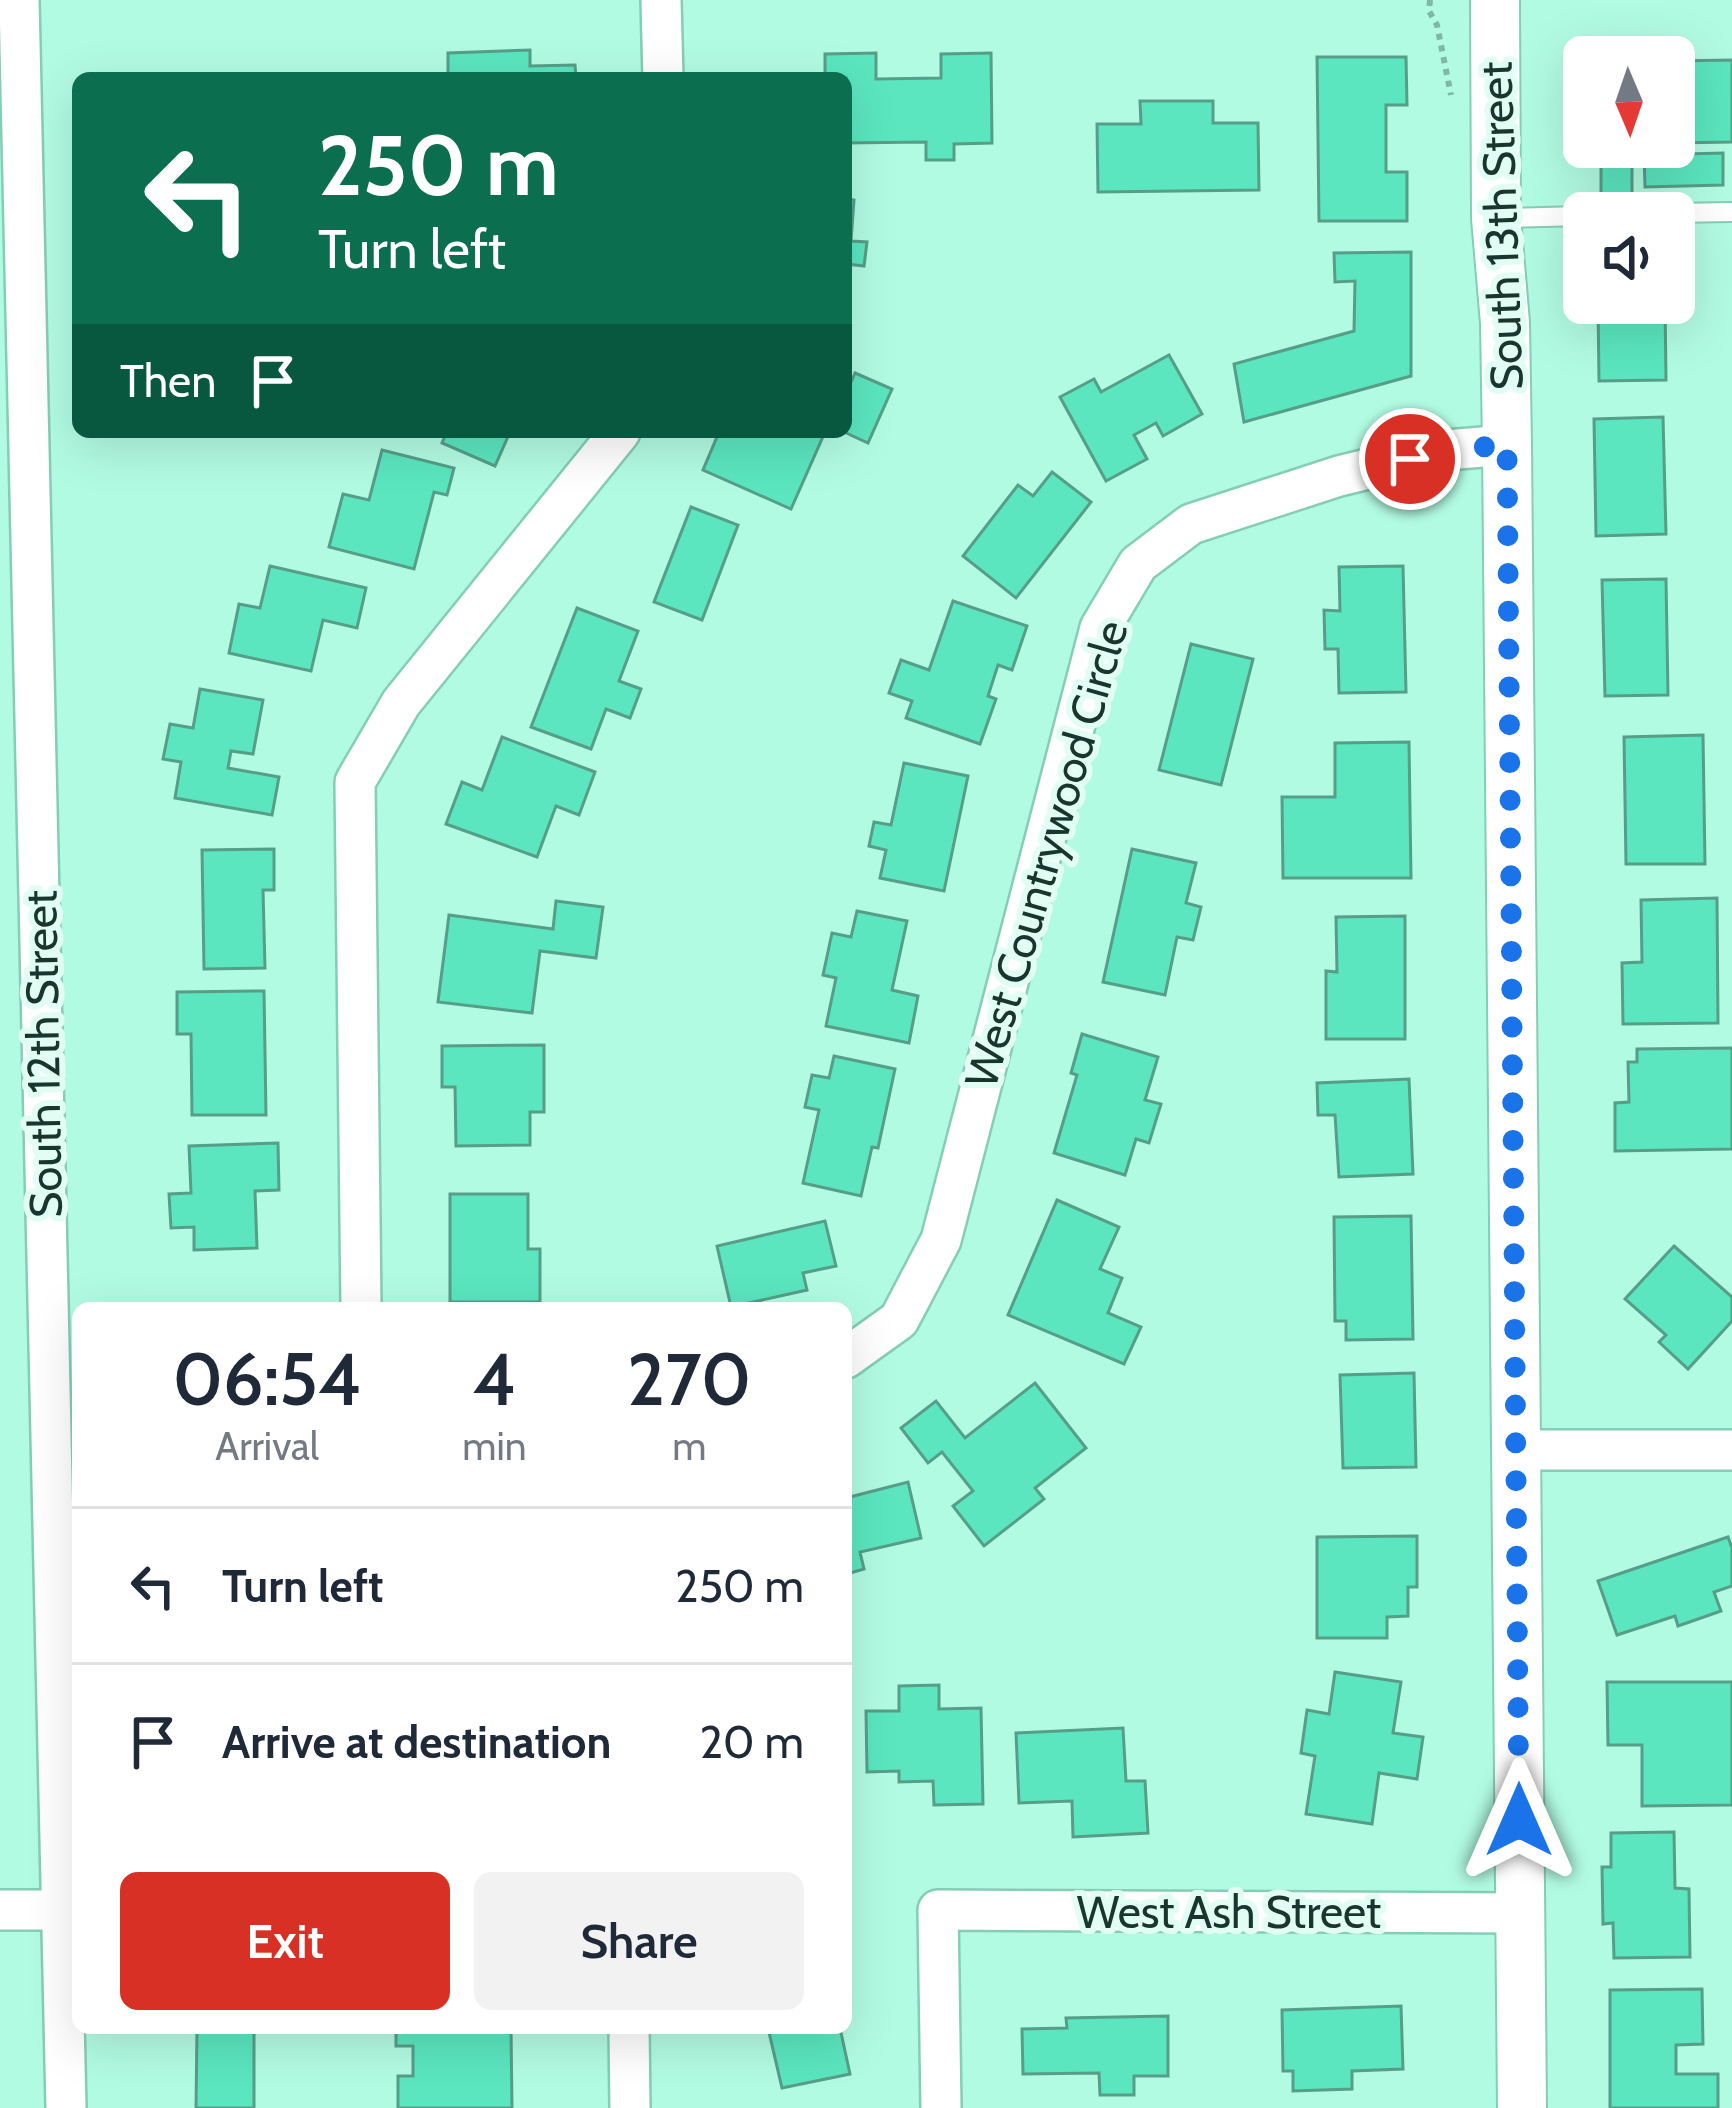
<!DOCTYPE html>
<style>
:root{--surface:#fff;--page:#f2f2f3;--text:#1f2937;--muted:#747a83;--line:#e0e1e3;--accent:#d93025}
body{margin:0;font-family:Cabin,sans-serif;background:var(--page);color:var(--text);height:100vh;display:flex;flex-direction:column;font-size:45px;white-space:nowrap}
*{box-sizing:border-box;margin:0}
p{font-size:39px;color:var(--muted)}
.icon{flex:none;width:66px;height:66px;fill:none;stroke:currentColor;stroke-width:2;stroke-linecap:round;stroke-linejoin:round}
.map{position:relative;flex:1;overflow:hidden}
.sheet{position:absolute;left:72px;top:1302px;width:780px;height:732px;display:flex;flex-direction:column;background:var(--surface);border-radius:18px;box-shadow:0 12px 48px #0002}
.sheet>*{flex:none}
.top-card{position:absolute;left:72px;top:72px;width:780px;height:366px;border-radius:18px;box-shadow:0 12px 48px #0002;background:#0b6e4f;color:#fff;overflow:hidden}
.needle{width:78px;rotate:178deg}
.controls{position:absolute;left:1563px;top:36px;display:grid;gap:24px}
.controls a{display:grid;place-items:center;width:132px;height:132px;border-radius:18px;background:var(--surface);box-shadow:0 12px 48px #0002;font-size:60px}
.pin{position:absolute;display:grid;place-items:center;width:102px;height:102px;color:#fff;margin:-51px;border:6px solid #fff;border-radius:50%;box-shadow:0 3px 12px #0007}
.me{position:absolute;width:132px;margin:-66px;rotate:0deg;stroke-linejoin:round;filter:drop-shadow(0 0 9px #0008)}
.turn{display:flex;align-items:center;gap:42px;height:252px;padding:0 48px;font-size:54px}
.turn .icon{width:156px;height:156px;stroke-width:2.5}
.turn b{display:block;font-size:84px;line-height:102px}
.then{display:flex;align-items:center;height:114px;padding:0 48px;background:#0003;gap:24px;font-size:45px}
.eta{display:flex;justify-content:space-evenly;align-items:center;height:204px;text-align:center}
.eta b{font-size:72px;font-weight:600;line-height:84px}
.action{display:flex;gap:24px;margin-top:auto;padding:24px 48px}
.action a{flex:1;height:138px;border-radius:18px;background:var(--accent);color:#fff;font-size:48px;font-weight:600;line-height:138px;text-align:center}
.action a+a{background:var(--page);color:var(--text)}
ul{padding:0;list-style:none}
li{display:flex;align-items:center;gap:36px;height:156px;padding:0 48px;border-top:3px solid var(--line)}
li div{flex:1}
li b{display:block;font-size:45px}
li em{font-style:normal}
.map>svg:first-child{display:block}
</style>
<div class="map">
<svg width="1732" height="2108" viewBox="0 0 1732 2108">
<rect width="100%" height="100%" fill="#b2fbe3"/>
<g fill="#5be6c0" stroke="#579e88" stroke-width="3">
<polygon points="530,50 530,66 575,65 576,78 448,78 448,53"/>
<polygon points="876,53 876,79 941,78 941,54 991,53 992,143 954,144 954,160 926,160 926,142 846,143 846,78 825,78 825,54"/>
<polygon points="1317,57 1406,57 1407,105 1386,105 1386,172 1407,172 1407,221 1319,221"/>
<polygon points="1732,60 1732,142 1674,143 1674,61"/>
<polygon points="1140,101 1213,101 1213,123 1258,123 1259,190 1098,192 1097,124 1141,124"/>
<rect x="1601" y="153" width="31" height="42"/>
<polygon points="1723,153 1723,185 1645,187 1644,155"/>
<polygon points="846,199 854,200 851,241 867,242 864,266 846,264"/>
<polygon points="1411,252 1411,376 1244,422 1234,364 1354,331 1355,281 1335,282 1334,253"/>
<polygon points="1598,303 1665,303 1666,380 1599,381"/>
<polygon points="1169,355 1202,414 1163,436 1156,423 1134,435 1147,459 1106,481 1060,397 1094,379 1101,392"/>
<polygon points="855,373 892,389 868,443 844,432 846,432 846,394"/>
<polygon points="1663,417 1666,534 1596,536 1594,419"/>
<polygon points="447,432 510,432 495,466 442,443"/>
<polygon points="719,432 825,432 791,509 703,470"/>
<polygon points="382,450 454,468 447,495 434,492 414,569 329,547 343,494 369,500"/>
<polygon points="1052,472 1091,502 1016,598 963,556 1018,485 1033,496"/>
<polygon points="691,507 738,525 702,620 654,602"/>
<polygon points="270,566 366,588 357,628 323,620 311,671 229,653 239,604 260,608"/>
<polygon points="1403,566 1406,692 1339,693 1338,649 1325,649 1324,610 1340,611 1339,567"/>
<polygon points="1666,579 1668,695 1605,696 1602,580"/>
<polygon points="953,601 1027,626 1012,670 998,665 988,696 996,699 980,744 906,718 912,701 889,693 901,660 929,670"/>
<polygon points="577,608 638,631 619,681 641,689 630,718 606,709 591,749 531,727"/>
<polygon points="1191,644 1253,659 1221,785 1159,770"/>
<polygon points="200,689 263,700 253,754 231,751 228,768 279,777 272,815 175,798 181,762 163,759 170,724 193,728"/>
<polygon points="1703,735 1705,864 1626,864 1624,737"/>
<polygon points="502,737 595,772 579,815 556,806 537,857 446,824 462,782 482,790"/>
<polygon points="1409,742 1411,878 1283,878 1282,797 1335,797 1335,743"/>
<polygon points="904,763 968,776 944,891 880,878 886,850 869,846 874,822 891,825"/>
<polygon points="274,849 274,890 263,890 265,968 204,969 202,850"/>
<polygon points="1132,849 1196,863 1186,903 1201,907 1193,940 1177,937 1165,995 1103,982"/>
<polygon points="1717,898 1718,1023 1623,1024 1622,963 1642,962 1641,900"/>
<polygon points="556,901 603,907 596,958 540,951 532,1013 438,1002 449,915 553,929"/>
<polygon points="857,911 907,921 892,990 918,996 909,1043 826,1026 836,978 823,975 832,933 851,937"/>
<polygon points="1405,916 1405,1039 1326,1039 1326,971 1337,972 1336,917"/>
<polygon points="264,991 266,1115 192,1115 191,1034 177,1034 177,992"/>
<polygon points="1082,1034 1158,1057 1145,1100 1161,1104 1149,1143 1136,1139 1125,1175 1054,1153 1077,1075 1071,1073"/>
<polygon points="544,1045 544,1112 530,1112 530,1145 456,1146 455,1087 442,1087 442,1046"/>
<polygon points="1732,1048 1732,1149 1615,1151 1615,1103 1629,1102 1628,1062 1637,1062 1637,1049"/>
<polygon points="834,1056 895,1069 878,1148 872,1147 861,1196 803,1183 819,1110 805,1107 812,1075 829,1078"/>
<polygon points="1409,1079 1413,1174 1339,1177 1335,1115 1318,1115 1317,1083"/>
<polygon points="278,1143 279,1190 255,1191 257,1248 194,1250 194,1227 171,1228 169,1194 191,1193 189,1146"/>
<polygon points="450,1194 528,1194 528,1249 540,1249 540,1302 450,1302"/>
<polygon points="1057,1200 1119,1227 1100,1269 1122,1278 1108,1313 1141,1327 1124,1364 1008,1315"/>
<polygon points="1411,1216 1413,1339 1346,1340 1346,1321 1335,1321 1334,1217"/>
<polygon points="825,1221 836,1266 803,1273 807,1290 731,1307 717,1246"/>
<polygon points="1674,1246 1732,1297 1732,1321 1688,1369 1659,1342 1666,1335 1625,1299"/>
<polygon points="1414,1373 1416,1467 1343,1468 1340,1375"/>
<polygon points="1035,1383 1086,1448 1035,1488 1044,1499 984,1546 953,1506 973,1491 942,1452 928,1463 901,1428 936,1401 965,1438"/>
<polygon points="908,1482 921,1538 860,1552 864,1569 847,1574 846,1498"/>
<polygon points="1417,1536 1417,1587 1408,1587 1408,1616 1387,1617 1387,1638 1317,1638 1317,1537"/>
<polygon points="1728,1537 1732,1548 1732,1586 1714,1592 1721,1611 1678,1626 1675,1616 1617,1635 1598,1581"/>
<polygon points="1335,1672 1401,1682 1393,1733 1423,1737 1417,1779 1379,1773 1372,1824 1306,1814 1315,1756 1301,1753 1307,1710 1329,1714"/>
<polygon points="1607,1682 1732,1682 1732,1805 1642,1806 1642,1745 1608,1745"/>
<polygon points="939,1685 939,1709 981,1708 983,1804 934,1805 933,1781 899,1782 899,1771 867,1772 866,1711 899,1711 899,1686"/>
<polygon points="1123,1728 1126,1781 1145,1781 1148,1833 1073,1837 1072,1801 1019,1803 1016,1733"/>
<polygon points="1674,1832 1675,1888 1689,1889 1690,1957 1614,1958 1613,1923 1603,1924 1602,1867 1611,1867 1611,1833"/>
<polygon points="1702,1989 1703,2044 1676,2045 1676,2074 1718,2074 1718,2108 1610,2108 1610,1990"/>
<polygon points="1401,2006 1403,2069 1352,2071 1352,2089 1293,2091 1293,2071 1283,2071 1282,2010"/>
<polygon points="1168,2016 1168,2076 1134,2076 1134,2095 1100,2095 1099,2073 1023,2074 1022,2029 1067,2028 1066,2018"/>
<polygon points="197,2028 254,2028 254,2108 196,2108"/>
<polygon points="396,2028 511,2028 512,2108 398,2108 398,2076 413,2076 413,2046 396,2046"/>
<polygon points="768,2028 840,2028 850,2074 782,2088"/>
</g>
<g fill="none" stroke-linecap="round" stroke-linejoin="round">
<g stroke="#85cdb6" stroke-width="22">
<g id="service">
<polyline points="1674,213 1732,212"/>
<polyline points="1500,218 1584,216"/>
</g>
</g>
<g stroke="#85cdb6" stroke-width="44">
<g id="minor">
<polyline points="19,0 66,2108"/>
<polyline points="661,0 663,78"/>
<polyline points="361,1308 355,782 401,703 620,432"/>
<polyline points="846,1358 899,1320 941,1240 1100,628 1138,564 1191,524 1339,476 1446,450 1507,445"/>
<polyline points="1516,1450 1732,1450"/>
<polyline points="0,1910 78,1910"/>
<polyline points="629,2028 630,2108"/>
<polyline points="941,2108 938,1910 1519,1913"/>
</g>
</g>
<g stroke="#85cdb6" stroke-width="52">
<polyline id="tertiary" points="1495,0 1496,218 1505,323 1507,445 1522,2108"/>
</g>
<polyline stroke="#7fb9a6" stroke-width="6" stroke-dasharray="6 6" stroke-linecap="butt" points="1430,0 1429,11 1437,25 1451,95"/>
<use href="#service" stroke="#fff" stroke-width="18"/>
<use href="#minor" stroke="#fff" stroke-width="39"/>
<use href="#tertiary" stroke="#fff" stroke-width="48"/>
</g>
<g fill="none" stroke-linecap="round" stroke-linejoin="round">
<polyline stroke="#1a73e8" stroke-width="21" stroke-dasharray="0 37.8" points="1410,459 1446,450 1507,445 1519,1820"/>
</g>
<g text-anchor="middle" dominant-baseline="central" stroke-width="12" stroke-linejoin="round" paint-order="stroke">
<g font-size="45" fill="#18362d" stroke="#e2fef4">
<text transform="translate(1501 226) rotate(-92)">South 13th Street</text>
<text transform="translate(1046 854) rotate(-74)">West Countrywood Circle</text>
<text transform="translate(43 1054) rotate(-91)">South 12th Street</text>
<text x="1229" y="1912">West Ash Street</text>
</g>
</g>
</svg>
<div class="controls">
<a><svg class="needle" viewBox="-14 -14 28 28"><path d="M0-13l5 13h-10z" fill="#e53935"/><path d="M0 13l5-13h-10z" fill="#747a83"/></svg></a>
<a><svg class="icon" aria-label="sound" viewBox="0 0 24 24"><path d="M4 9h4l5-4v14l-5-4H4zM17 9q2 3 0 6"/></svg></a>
</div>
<div class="pin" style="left:1410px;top:459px;background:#d93025"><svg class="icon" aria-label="arrive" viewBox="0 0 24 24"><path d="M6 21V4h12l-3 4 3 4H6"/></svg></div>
<svg class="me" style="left:1519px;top:1820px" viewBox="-20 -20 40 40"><path d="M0-17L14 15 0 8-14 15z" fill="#1a73e8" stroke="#fff" stroke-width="4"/></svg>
<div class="top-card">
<div class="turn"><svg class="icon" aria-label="left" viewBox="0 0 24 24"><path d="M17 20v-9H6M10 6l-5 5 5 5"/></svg><div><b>250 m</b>Turn left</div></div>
<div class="then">Then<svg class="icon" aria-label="arrive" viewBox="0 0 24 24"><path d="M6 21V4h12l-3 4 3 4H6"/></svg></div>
</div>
<section class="sheet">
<div class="eta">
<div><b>06:54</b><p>Arrival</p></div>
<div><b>4</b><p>min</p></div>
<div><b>270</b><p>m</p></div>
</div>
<ul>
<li><svg class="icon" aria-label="left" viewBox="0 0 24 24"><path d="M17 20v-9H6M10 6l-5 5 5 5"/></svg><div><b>Turn left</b></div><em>250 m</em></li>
<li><svg class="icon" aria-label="arrive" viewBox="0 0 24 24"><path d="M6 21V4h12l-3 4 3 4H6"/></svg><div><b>Arrive at destination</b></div><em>20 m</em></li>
</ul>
<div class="action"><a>Exit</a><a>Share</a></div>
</section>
</div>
